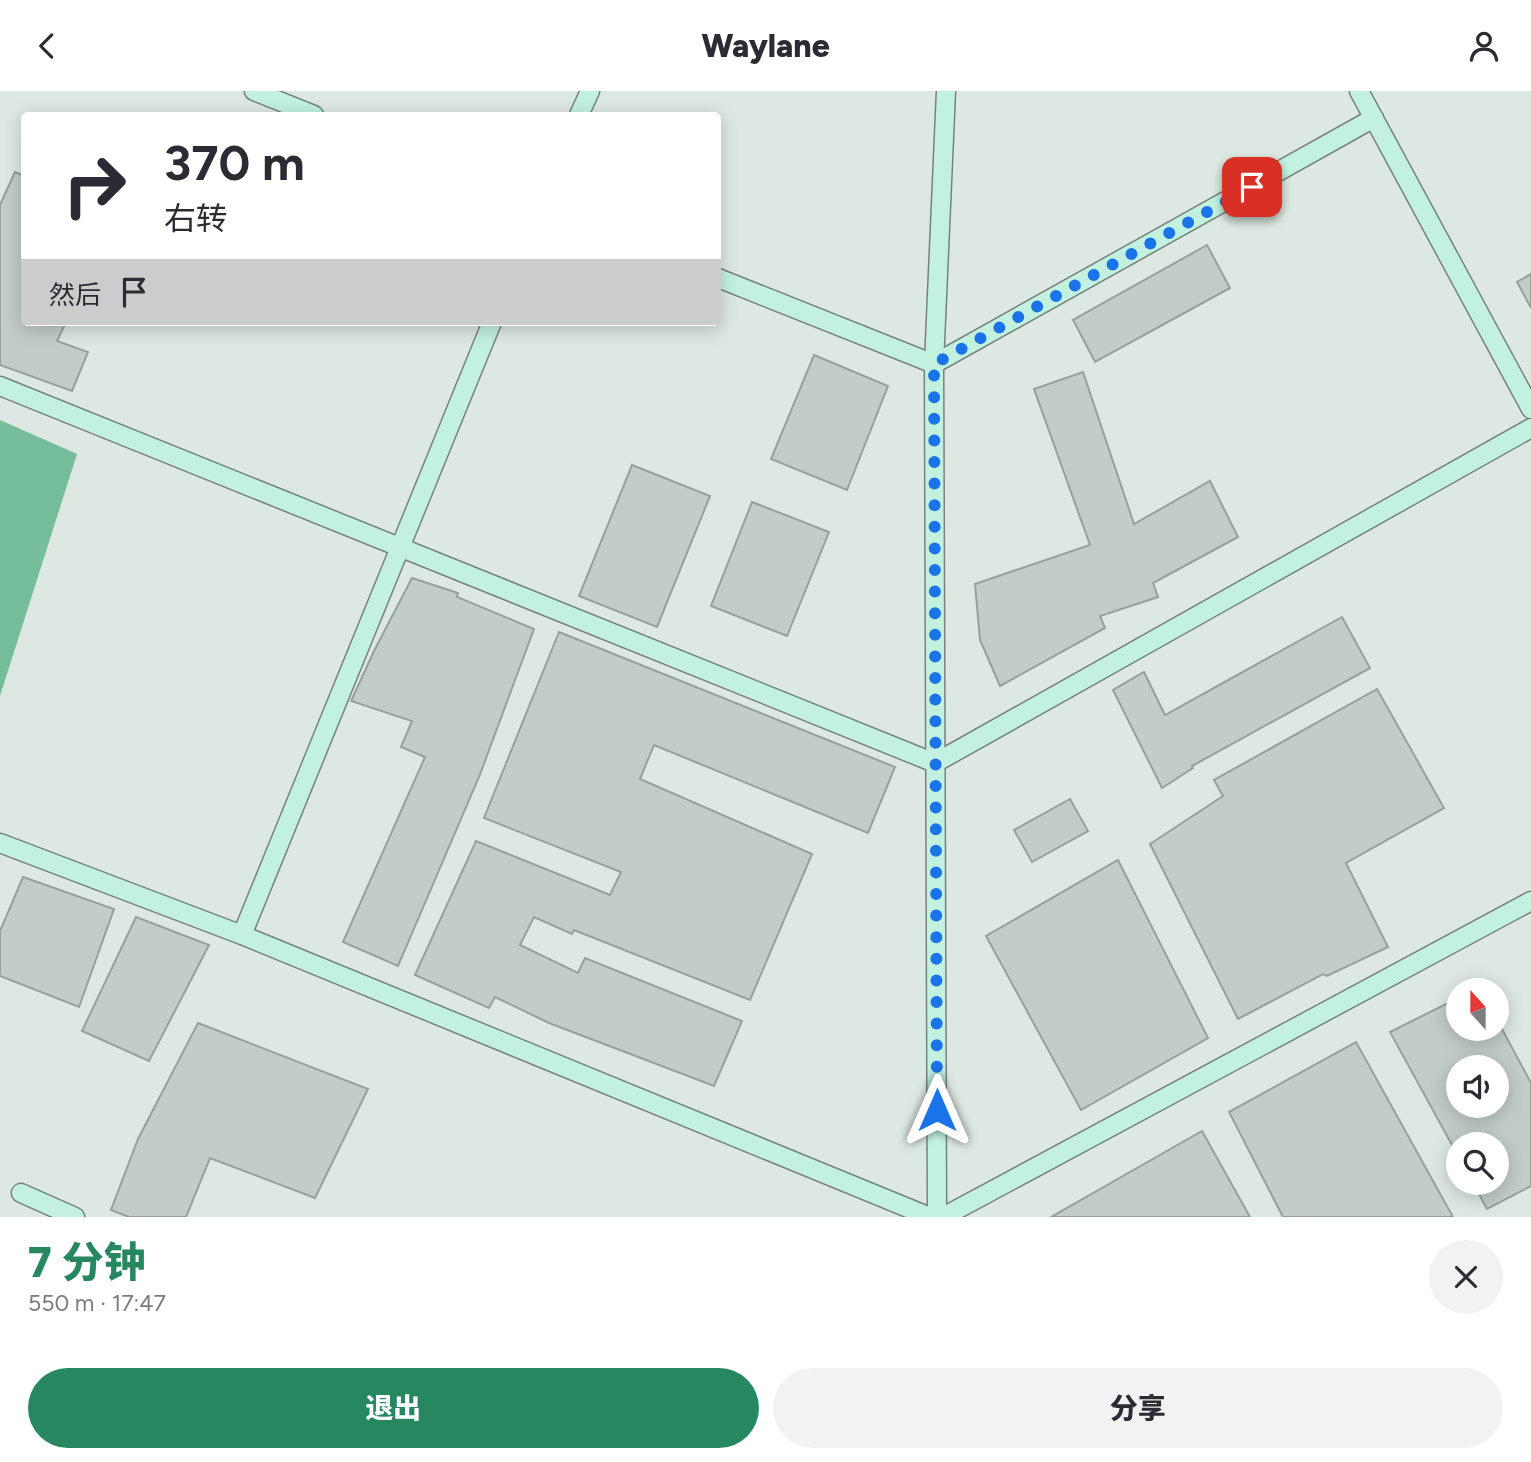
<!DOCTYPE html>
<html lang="zh">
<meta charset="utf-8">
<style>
:root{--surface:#fff;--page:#f2f2f3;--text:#2b2b33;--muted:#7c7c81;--accent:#268761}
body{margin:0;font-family:Figtree,"Noto Sans SC",sans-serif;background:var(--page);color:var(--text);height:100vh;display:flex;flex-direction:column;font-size:26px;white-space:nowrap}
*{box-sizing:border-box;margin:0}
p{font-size:23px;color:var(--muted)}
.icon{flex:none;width:38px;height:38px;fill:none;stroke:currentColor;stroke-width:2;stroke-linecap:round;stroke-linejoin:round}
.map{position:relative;height:1126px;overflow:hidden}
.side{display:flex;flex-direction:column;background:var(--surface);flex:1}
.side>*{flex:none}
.guide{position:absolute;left:21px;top:21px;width:700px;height:214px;border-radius:7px;box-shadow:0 4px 18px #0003;background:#fff;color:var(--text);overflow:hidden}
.needle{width:46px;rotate:339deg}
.buttons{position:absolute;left:1446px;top:887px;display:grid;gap:14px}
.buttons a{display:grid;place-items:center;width:63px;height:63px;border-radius:50%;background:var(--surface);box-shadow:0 4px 18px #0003;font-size:35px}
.pin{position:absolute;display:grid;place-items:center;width:60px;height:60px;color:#fff;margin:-30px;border-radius:14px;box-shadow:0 4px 10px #0006}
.me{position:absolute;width:77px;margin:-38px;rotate:0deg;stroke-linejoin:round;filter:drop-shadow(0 0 5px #0008)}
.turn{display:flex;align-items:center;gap:24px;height:147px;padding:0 28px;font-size:32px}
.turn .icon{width:91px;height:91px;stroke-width:2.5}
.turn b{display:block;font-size:49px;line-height:60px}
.then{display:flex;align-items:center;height:66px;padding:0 28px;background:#0003;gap:14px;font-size:26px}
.round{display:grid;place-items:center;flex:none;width:74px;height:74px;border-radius:37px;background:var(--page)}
.overview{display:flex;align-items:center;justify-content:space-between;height:119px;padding:0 28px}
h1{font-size:42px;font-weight:800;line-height:52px;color:var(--accent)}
.primary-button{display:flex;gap:14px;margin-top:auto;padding:14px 28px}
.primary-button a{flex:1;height:80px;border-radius:42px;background:var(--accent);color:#fff;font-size:28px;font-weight:800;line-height:80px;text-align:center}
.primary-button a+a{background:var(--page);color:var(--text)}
header{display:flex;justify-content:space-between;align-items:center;height:91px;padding:0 28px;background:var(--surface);font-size:32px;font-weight:800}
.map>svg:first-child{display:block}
</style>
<header><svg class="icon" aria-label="back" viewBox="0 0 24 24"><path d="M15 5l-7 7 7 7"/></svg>Waylane<svg class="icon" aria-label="person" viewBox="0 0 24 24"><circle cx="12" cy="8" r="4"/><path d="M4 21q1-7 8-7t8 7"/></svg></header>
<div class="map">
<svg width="1531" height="1126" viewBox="0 0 1531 1126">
<rect width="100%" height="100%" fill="#dde8e2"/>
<polygon fill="#75bd9b" points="0,329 77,363 0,605"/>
<g fill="#c2cdc7" stroke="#96a19b" stroke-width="2" fill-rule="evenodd">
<polygon points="15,81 24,85 24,231 66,231 57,250 88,261 72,300 0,274 0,114"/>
<polygon points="1207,154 1230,197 1095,271 1073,229"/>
<polygon points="1531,183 1531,217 1517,191"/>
<polygon points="814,264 888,295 847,399 771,368"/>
<polygon points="1083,281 1134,433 1210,390 1238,446 1153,492 1158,506 1100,525 1105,537 1000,595 980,549 975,493 1090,454 1034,298"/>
<polygon points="632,374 710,405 657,536 579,505"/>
<polygon points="752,411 829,441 787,545 711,515"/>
<polygon points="412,487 458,502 457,506 534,538 479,686 398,875 343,851 425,666 401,656 412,630 351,610 374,560"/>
<polygon points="1342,526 1370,577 1192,675 1193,677 1162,697 1113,599 1144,581 1165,624"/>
<polygon points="559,541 895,676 868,742 654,654 640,688 812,763 750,909 574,839 572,843 534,826 520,854 578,882 585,867 742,930 714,995 549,932 495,906 489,917 415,884 476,750 610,804 621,781 484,727"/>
<polygon points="1377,598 1444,717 1346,772 1388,856 1327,885 1323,883 1238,928 1150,753 1223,705 1214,689"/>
<polygon points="1070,708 1088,740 1032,771 1014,739"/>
<polygon points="1118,769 1208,947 1081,1019 986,845"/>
<polygon points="23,786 114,818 79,916 0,885 0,840"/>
<polygon points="136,826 209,854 149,970 82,940"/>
<path d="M1458,907V938H1502L1531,992V1095L1487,1118L1473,1092H1496V1054H1452L1390,941ZM1458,976H1496V1015H1458Z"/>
<polygon points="198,932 368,998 315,1107 210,1067 186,1126 129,1126 111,1119 138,1048"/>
<polygon points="1356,951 1453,1126 1283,1126 1229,1021"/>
<polygon points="1202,1040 1250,1126 1051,1126"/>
</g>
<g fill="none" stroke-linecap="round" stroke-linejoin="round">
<g stroke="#78827d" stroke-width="21">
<g id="secondary">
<polyline points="254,0 314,24"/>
<polyline points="1359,0 1531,318"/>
<polyline points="579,24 590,0"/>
<polyline points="718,187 934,273 1374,27"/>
<polyline points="0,295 935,672 1531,337"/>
<polyline points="0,752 242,844 930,1126"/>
<polyline points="242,844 492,231"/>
<polyline points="21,1102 75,1126"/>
<polyline points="937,1126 934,273 946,0"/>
<polyline points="943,1126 1531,810"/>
</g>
</g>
<use href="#secondary" stroke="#c2f1df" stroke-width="18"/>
</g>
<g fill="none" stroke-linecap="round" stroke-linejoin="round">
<polyline stroke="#1a73e8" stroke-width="12" stroke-dasharray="0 21.6" points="937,1019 934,273 1252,96"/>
</g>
</svg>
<div class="buttons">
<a><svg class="needle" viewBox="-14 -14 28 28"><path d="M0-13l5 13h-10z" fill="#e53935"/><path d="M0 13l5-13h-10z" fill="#7c7c81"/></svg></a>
<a><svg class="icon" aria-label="sound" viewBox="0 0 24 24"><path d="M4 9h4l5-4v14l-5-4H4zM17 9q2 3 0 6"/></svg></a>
<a><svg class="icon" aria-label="search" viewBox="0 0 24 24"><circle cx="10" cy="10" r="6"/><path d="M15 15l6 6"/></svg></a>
</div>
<div class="pin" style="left:1252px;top:96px;background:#d93025"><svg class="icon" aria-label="arrive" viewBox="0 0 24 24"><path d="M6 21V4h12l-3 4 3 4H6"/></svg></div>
<svg class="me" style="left:937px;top:1019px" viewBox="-20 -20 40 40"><path d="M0-17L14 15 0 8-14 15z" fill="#1a73e8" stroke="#fff" stroke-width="4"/></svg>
<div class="guide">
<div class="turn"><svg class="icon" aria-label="right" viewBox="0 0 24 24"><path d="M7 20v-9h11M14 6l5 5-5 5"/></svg><div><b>370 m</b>右转</div></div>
<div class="then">然后<svg class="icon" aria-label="arrive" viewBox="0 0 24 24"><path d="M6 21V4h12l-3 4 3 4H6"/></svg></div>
</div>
</div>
<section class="side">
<div class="overview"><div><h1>7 分钟</h1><p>550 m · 17:47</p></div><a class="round"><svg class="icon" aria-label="close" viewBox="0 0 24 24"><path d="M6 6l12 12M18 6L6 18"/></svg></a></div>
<div class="primary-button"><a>退出</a><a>分享</a></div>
</section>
